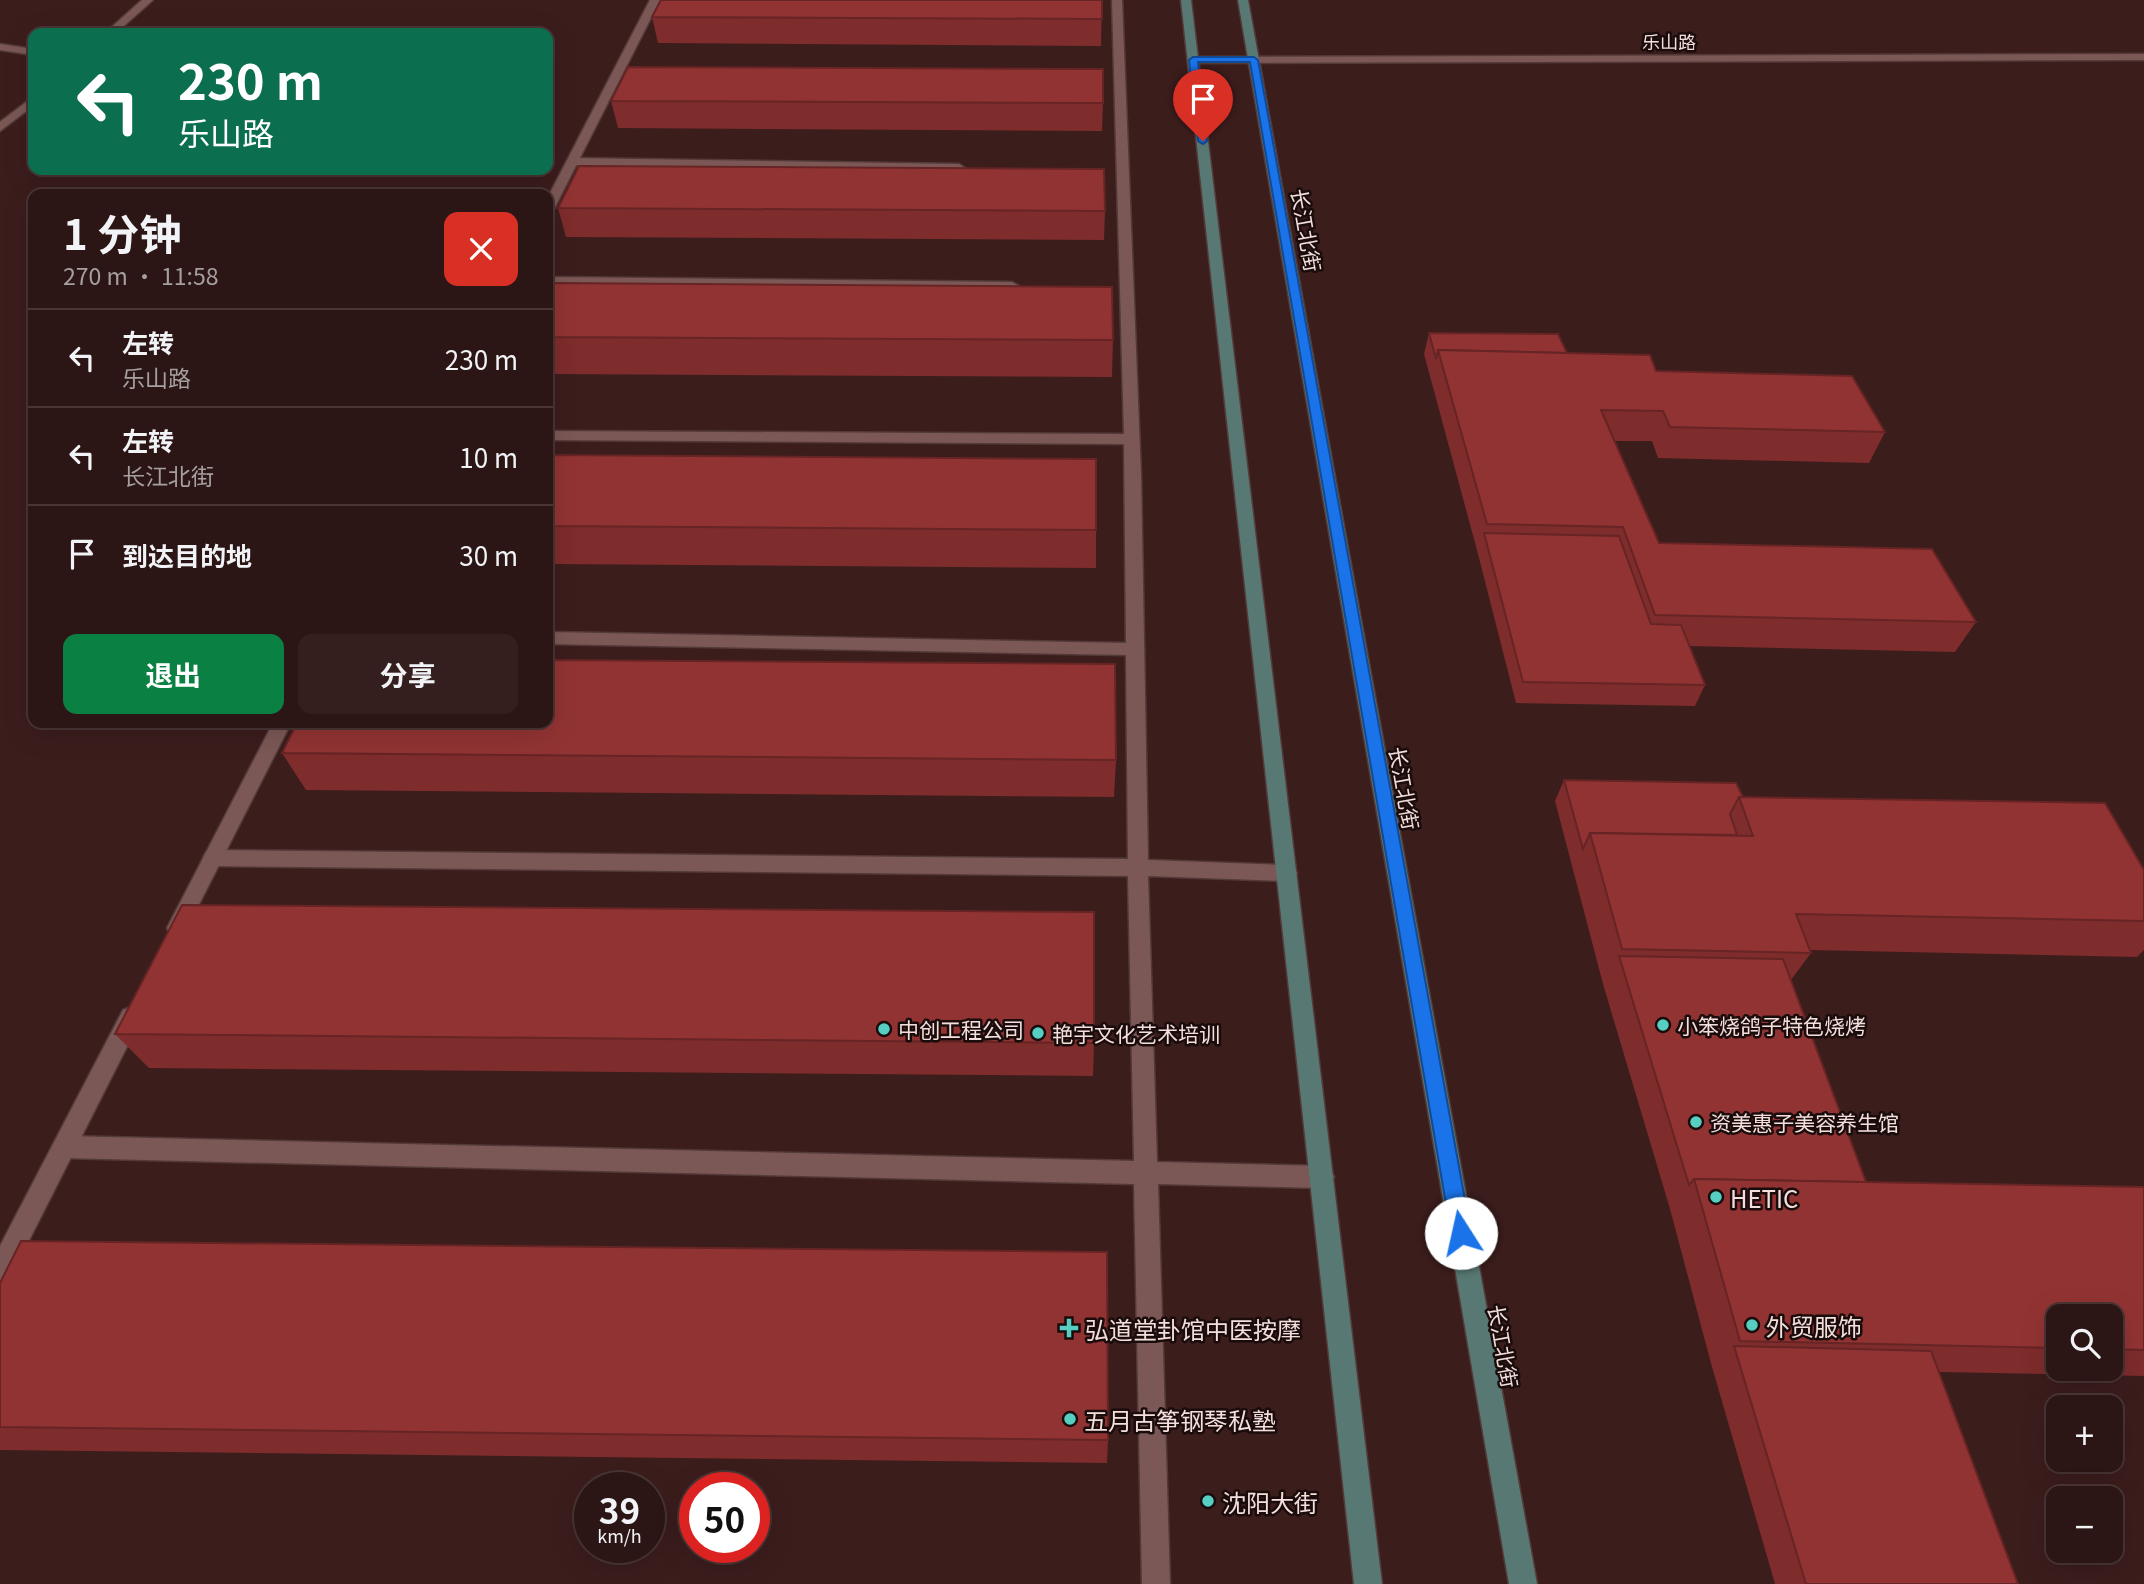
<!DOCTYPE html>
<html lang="zh">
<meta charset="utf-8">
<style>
:root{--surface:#2c1615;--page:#341f1e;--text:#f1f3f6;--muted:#a69fa0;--line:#483534;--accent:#0b8043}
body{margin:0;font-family:Georgia,"Noto Sans SC",serif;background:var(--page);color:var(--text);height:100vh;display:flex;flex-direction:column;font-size:26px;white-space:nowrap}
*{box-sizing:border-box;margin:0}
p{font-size:23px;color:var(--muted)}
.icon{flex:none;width:38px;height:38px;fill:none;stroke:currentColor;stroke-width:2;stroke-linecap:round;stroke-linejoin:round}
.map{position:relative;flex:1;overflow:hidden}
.details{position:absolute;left:28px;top:189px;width:525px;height:539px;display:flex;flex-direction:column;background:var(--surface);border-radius:14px;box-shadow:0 7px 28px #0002,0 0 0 2px var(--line)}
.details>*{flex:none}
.banner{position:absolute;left:28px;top:28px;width:525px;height:147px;border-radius:14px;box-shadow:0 7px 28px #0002,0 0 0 2px var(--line);background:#0b6e4f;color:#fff;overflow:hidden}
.tools{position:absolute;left:2046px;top:1304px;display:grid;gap:14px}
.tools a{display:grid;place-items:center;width:77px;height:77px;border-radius:14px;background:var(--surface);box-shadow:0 7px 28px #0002,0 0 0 2px var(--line);font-size:35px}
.speed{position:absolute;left:574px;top:1472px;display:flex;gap:14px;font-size:35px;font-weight:700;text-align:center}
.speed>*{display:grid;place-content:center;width:91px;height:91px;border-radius:50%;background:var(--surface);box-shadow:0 7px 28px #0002,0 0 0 2px var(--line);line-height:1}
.speed small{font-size:18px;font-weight:400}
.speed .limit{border:10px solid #d22;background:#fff;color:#111}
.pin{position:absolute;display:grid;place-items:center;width:60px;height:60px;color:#fff;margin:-72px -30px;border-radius:50% 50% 50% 0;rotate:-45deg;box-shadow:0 0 7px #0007}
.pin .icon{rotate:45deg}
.me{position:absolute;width:77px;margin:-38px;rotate:350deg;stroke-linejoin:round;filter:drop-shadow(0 0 5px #0008)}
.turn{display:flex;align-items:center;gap:24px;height:147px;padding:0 35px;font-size:32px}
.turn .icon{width:91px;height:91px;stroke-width:2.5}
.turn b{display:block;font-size:49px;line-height:60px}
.round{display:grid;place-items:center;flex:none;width:74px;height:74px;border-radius:14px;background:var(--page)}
.head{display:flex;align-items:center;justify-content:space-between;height:119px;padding:0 35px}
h1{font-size:42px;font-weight:700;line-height:52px}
.button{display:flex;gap:14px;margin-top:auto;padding:14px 35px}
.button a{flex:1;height:80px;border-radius:14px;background:var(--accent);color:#fff;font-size:28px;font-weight:700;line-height:80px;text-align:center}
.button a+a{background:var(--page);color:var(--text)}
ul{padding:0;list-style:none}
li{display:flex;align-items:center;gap:21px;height:98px;padding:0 35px;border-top:2px solid var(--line)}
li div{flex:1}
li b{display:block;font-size:26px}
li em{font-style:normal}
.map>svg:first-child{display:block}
</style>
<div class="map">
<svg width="2144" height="1584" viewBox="0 0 2144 1584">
<rect width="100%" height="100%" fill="#3b1d1c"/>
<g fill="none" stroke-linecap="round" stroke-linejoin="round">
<g stroke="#533a39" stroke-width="3">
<g id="service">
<polygon points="1112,0 1122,0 1141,475 1148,860 1287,865 1294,867 1297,873 1294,879 1287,881 1148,876 1157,1162 1322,1166 1330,1169 1334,1177 1330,1185 1322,1188 1158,1184 1170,1584 1142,1584 1134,1184 64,1158 56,1155 52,1147 56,1139 64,1136 1134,1161 1128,876 213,866 206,864 203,858 206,852 213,850 1128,859 1126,655 548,644 548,632 1126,643 1124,444 548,440 548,431 1124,434"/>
<polygon points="572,158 959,164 965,168 959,172 568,165 568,159"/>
<polygon points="548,277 1012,282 1019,286 1012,290 548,285"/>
</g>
</g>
<g stroke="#533a39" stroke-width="3">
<g id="minor">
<polygon points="650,0 660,0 554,209 548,213 548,197"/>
<polygon points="0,44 33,49 33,55 0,50"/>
<polygon points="273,723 291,723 184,934 177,937 170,934 167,928"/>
<polygon points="131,1007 139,1010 142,1017 9,1280 0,1283 0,1246 123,1010"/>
</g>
</g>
<g stroke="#533a39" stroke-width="3">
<g id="tertiary">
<polygon points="142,0 153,0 116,33 105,33"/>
<polygon points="2144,54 2144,60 1193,63 1188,60 1193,57"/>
<polygon points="33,97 33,106 0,131 0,122"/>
</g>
</g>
<g stroke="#533a39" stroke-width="3">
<g id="secondary">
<polygon points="1181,0 1191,0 1382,1584 1354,1584"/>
<polygon points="1238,0 1248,0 1537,1584 1509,1584"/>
</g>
</g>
<use href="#service" fill="#7b5855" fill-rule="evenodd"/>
<use href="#minor" fill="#7b5855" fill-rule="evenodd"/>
<use href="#tertiary" fill="#7b5855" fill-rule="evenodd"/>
<use href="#secondary" fill="#587973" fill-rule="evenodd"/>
</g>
<g fill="#7e2c2c" fill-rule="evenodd">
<polygon points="1102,0 1101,46 658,43 652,17"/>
<polygon points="611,101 1103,103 1102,131 618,128"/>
<polygon points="558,208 1105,211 1104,240 566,237"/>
<polygon points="548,283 1113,340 1112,377 548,374"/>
<polygon points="1429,333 1567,353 1656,371 1885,432 1869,463 1658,458 1652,441 1615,441 1659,543 1976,622 1955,652 1689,646 1705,685 1695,706 1516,703 1478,554 1424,354"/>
<polygon points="548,455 1096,530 1096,568 548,564"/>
<polygon points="282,753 1116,760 1114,797 306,790"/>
<path d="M1564,780L1743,797L2144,870V950L2137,957L1810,950L1811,953L1791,980L1866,1182L2144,1187V1376L1939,1372L2018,1584H1775L1712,1367L1670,1209L1603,984L1555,801ZM2058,1316H2110V1368H2058Z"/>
<polygon points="115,1034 1094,1043 1093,1076 149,1068"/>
<polygon points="0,1283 1108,1440 1107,1463 0,1450"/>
</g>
<g fill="#923333" stroke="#662424" stroke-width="2">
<polygon points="661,0 1102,0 1102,19 652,17"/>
<polygon points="628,67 1103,69 1103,103 611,101"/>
<polygon points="579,166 1104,169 1105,211 558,208"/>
<polygon points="548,283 1112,287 1113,340 548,337"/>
<polygon points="1429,333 1558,334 1567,353 1438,350 1436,359"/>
<polygon points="1438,350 1650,355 1656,371 1852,376 1885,432 1670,427 1663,411 1601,410 1659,543 1932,549 1976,622 1655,615 1623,527 1487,524"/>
<polygon points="548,455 1096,459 1096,530 548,526"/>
<polygon points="1484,533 1619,536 1651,624 1681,625 1705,685 1523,682"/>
<polygon points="548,660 1115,664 1116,760 282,753 297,723 548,723"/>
<polygon points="1564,780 1736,783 1743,797 1739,797 1730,814 1737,835 1590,833 1583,849"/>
<polygon points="1739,797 2105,803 2144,870 2144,921 1796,914 1811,953 1622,949 1590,833 1753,836"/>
<polygon points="182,905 1094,912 1094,1043 115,1034"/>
<polygon points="1619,956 1783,959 1866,1182 1694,1179 1689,1185"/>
<polygon points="1694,1179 2144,1187 2144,1350 2110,1349 2110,1316 2058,1316 2058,1348 1740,1341"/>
<polygon points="21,1241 1107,1252 1108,1440 0,1427 0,1283"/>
<polygon points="1734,1346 1931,1351 2018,1584 1806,1584"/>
</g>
<polygon fill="#1a73e8" stroke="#114b97" stroke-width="2" points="1254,57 1258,60 1471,1233 1468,1240 1461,1243 1454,1240 1451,1233 1250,62 1198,62 1207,141 1203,144 1198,141 1189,60 1193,57"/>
<g fill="#57cec2" stroke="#190c0b" stroke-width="2.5">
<circle cx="1663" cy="1025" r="7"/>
<circle cx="884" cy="1029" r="7"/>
<circle cx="1038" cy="1033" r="7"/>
<circle cx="1696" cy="1122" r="7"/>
<circle cx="1716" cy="1197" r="7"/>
<circle cx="1752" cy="1325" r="7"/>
<path d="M1065.5 1317.5h7v7h7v7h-7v7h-7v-7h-7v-7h7z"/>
<circle cx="1070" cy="1419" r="7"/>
<circle cx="1208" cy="1501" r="7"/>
</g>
<g text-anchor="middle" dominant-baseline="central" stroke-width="5" stroke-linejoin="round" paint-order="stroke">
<g font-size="18" fill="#f3dedc" stroke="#190c0b">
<text x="1669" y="41">乐山路</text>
</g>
<g font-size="21" fill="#f3dedc" stroke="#190c0b">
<text transform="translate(1307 230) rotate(80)">长江北街</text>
<text transform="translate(1405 788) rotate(80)">长江北街</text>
<text transform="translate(1504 1346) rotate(80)">长江北街</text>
</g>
<g font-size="21" fill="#f3dedc" stroke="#190c0b" text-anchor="start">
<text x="1677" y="1025">小笨烧鸽子特色烧烤</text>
<text x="898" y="1029">中创工程公司</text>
<text x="1052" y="1033">艳宇文化艺术培训</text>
<text x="1710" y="1122">资美惠子美容养生馆</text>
</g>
<g font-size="24" fill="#f3dedc" stroke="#190c0b" text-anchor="start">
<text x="1730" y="1197">HETIC</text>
<text x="1766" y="1325">外贸服饰</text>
<text x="1085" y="1328">弘道堂卦馆中医按摩</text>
<text x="1084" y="1419">五月古筝钢琴私塾</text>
<text x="1222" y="1501">沈阳大街</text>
</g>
</g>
</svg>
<div class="tools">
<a><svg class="icon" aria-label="search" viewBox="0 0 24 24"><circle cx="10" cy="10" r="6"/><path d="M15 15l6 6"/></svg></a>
<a>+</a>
<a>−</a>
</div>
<div class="speed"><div>39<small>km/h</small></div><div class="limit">50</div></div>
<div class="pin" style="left:1203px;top:141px;background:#d93025"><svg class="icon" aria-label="arrive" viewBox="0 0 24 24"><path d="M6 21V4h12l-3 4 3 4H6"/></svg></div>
<svg class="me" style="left:1461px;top:1233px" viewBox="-20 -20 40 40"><circle r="19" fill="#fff"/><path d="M0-13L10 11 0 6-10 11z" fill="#1a73e8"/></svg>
<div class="banner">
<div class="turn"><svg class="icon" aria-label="left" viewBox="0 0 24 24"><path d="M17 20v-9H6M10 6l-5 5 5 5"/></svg><div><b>230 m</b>乐山路</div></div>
</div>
<section class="details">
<div class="head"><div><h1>1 分钟</h1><p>270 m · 11:58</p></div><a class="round" style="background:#d93025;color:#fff"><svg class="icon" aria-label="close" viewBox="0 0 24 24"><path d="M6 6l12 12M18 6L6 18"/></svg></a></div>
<ul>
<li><svg class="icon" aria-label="left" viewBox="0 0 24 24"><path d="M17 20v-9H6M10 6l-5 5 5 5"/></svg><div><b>左转</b><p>乐山路</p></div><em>230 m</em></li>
<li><svg class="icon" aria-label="left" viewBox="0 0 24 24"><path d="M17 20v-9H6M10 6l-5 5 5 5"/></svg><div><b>左转</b><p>长江北街</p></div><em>10 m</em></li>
<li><svg class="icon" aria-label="arrive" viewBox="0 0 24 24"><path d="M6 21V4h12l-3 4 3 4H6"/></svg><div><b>到达目的地</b></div><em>30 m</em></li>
</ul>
<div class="button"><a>退出</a><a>分享</a></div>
</section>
</div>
